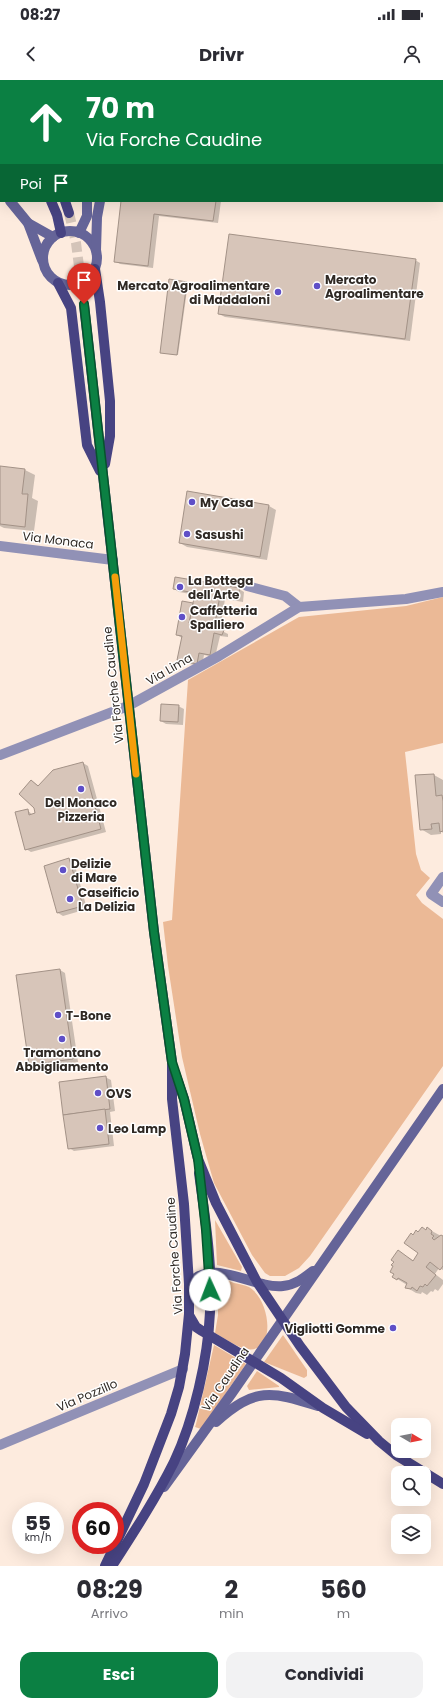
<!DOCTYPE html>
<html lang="it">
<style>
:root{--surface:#fff;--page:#f2f2f3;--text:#2b2b33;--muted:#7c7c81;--accent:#0b8043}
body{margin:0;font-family:Poppins,sans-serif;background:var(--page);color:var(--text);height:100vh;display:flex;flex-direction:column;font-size:15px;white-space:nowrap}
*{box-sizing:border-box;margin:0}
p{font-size:13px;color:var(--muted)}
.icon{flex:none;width:22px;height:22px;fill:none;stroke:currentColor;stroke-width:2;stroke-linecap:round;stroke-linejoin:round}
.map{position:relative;height:1486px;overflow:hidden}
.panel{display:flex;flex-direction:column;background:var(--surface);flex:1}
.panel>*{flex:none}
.top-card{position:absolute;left:0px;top:0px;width:443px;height:122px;box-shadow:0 4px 16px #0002;background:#0b8043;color:#fff;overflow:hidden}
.needle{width:26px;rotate:100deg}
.buttons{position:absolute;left:391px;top:1338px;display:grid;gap:8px}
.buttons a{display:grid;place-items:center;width:40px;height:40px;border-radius:8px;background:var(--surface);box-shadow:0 4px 16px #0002;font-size:20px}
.speed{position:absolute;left:12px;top:1422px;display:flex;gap:8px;font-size:20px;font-weight:700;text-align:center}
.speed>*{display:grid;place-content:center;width:52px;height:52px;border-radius:50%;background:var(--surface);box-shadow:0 4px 16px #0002;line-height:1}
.speed small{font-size:10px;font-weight:400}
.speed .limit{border:6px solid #d22;background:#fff;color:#111}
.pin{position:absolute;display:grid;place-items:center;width:34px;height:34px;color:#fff;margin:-41px -17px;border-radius:50% 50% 50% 0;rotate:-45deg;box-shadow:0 0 4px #0007}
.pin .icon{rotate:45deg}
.me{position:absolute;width:44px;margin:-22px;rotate:358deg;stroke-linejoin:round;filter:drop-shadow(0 0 3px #0008)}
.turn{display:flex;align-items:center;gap:14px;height:84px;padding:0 20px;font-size:18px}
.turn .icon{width:52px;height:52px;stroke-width:2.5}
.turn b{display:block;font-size:28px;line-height:34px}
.then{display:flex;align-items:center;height:38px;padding:0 20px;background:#0003;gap:8px;font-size:15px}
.eta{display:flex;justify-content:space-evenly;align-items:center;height:68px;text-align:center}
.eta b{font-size:24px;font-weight:700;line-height:28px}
.action{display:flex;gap:8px;margin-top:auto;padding:8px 20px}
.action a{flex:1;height:46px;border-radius:12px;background:var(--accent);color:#fff;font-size:16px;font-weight:700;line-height:46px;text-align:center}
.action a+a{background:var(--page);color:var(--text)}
.status{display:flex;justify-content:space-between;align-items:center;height:28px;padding:0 20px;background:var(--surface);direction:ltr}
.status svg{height:11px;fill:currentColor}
header{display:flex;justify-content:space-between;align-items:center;height:52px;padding:0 20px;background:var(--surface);font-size:18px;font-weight:700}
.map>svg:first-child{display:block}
</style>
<div class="status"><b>08:27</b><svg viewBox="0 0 49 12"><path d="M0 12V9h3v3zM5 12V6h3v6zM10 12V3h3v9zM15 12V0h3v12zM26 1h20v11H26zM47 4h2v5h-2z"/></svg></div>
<header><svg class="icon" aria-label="back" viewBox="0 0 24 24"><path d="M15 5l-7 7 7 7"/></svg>Drivr<svg class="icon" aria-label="person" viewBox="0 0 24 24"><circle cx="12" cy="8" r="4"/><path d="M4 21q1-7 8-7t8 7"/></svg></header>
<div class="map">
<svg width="443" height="1486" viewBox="0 0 443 1486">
<rect width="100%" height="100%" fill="#fdebde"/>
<g fill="#ebb996">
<polygon points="443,517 443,663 405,672 416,774 421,790 430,798 416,815 422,823 443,839 443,986 310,1176 299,1188 285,1196 270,1196 265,1193 252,1175 214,1103 200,1054 182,977 168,886 163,842 172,840 188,600 299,537 406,526"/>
<polygon points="215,1140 242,1187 241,1191 217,1185"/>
<path d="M219,1199C225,1199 229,1201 234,1203C239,1204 245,1205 249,1207C271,1220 277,1275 246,1269C235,1266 224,1258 215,1253L218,1235V1201Z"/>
<polygon points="283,1255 307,1290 307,1296 304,1298 264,1282"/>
<polygon points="214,1265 246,1284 201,1349 195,1347 196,1344"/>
<polygon points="257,1291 279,1306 279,1307 249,1310 247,1306"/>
</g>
<g fill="#0003">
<polygon points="122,121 221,121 218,143 159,136 153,188 120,184 115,181"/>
<polygon points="415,180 420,183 410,261 225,237 219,234"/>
<polygon points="186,203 188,203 178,275 162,273"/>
<polygon points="0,390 25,390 35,395 32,418 38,421 34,451 4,448 0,446"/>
<polygon points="269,426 276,430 267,480 187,467 180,463"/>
<polygon points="174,509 239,509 244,512 243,522 225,519 220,550 228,554 228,557 220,556 215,577 204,575 202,586 183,583 178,580 182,558 177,555 194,525 196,515 179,512"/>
<polygon points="178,626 184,629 183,645 166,644 161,641"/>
<polygon points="83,683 88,686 106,752 31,772 26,769 27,730 33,735 37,734 32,701 39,706"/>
<polygon points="434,695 443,700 443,753 441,751 441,754 431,755 421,749"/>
<polygon points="69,779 74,782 87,829 63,836 58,833 45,786"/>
<polygon points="60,890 65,893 78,982 35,988 30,985"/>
<polygon points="105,997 111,1000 115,1031 110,1032 114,1066 74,1071 69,1068"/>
<polygon points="428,1149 443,1157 443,1190 439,1188 435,1194 443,1200 443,1204 438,1211 435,1209 433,1212 431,1211 427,1215 422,1212 421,1214 416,1213 406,1207 407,1205 394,1197 408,1177 414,1181 420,1172 414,1156 426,1151"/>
</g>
<g fill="#d7c5b9" stroke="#a39287">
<polygon points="121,121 216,121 213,141 154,134 148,186 114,182"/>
<polygon points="229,154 416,179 405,259 218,234"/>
<polygon points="169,199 187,202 177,275 160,273"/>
<polygon points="0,386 25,389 22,414 28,414 25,447 0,444"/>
<polygon points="187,411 269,425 260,477 179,463"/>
<polygon points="175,497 240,508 237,519 220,516 214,548 189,543 195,513 173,509"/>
<polygon points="182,521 193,523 189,543 224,550 222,555 214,553 210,575 199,573 197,584 177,580 182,556 176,555"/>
<polygon points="161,624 179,625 178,642 160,641"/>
<polygon points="83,682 101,749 25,770 15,732 28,729 29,735 35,733 34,728 19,714 31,700 38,706 53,690"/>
<polygon points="434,694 436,716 442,715 443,721 443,751 440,752 439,743 431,744 432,749 420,750 415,695"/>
<polygon points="69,778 83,826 57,833 44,786"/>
<polygon points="60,889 73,979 29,985 16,895"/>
<polygon points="106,996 110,1029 63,1035 59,1002"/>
<polygon points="105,1029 109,1064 68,1069 63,1035"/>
<polygon points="422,1147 426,1150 427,1147 432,1151 431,1154 434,1156 432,1158 434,1160 441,1155 443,1156 443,1186 440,1190 430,1182 426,1187 436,1195 427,1206 425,1204 423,1207 420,1206 417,1211 412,1207 411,1209 405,1208 407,1203 398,1198 397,1200 392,1197 394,1194 390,1192 393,1186 391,1185 394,1182 391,1180 398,1170 413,1181 418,1173 404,1163 411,1153 413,1155 416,1150 418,1152"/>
</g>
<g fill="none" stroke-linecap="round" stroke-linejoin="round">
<polyline stroke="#d4c4b9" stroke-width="10" stroke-dasharray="10 5" stroke-linecap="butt" points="69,133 76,163 84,225"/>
<g stroke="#9191b6" stroke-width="10">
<polyline points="198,1 198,0"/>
<polyline points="270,1 270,0"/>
<polyline points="0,466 113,480"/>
<polyline points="247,506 285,516 299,527"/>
<polyline points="0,675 128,626 219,576 299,527 406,519 443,512"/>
<polyline points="443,797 431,814 443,822"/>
<polyline points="0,1365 183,1289"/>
</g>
<g stroke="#656498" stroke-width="10">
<polyline points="0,109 1,110"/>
<polyline points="442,111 443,112"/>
<polyline points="10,121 28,143 42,180"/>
<polyline points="28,143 53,157"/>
<circle cx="70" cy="178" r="27"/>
<polyline points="79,153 87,136 87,121"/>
<polyline points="96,170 97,137 100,121"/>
<path d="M189,1204C213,1176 252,1209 283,1206C295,1205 304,1198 313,1191"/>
<path d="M216,1342C255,1307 271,1311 318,1326"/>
<polyline points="164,1407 232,1313 443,1009"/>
</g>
<g stroke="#474382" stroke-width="10">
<polyline points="0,41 1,42"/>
<polyline points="0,56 1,57"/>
<polyline points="0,75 1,76"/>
<polyline points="51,121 57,135 61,153"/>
<polyline points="65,121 69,133"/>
<polyline points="95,189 100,222 110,321 110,356 105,384"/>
<polyline points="58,203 71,228 87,365 100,391"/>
<polyline points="84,225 154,852 172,982 172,1019 184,1124 189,1204 189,1234 185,1274 179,1307 171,1334 144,1404 105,1486"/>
<polyline points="175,993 184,1019 198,1079 216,1123 257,1202 300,1266 346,1327 379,1361 396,1375 443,1404"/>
<polyline points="189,1235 196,1247 202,1251 281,1298 323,1328 367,1354"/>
<path d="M112,1486C134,1452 156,1418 174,1382C194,1340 208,1278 210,1232C213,1186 205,1138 199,1093"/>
</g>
</g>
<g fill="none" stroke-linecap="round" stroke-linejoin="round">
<g stroke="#07532c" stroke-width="10">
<polyline id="route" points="84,224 154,852 172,982 184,1019 198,1079 206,1150 210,1210"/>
</g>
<use href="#route" stroke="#0b8043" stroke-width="7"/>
<polyline stroke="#f59e0b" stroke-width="7" points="115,497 136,694"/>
</g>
<g fill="#5f4fc7" stroke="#fff" stroke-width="1.5">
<circle cx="317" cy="206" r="4"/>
<circle cx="278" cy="212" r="4"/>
<circle cx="192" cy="422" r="4"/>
<circle cx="187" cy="454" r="4"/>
<circle cx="180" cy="507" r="4"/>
<circle cx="182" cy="537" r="4"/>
<circle cx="81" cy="709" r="4"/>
<circle cx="63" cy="790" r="4"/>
<circle cx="70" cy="819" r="4"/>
<circle cx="58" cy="935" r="4"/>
<circle cx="62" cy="959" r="4"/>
<circle cx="98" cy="1013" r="4"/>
<circle cx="100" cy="1048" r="4"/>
<circle cx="393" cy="1248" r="4"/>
</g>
<g text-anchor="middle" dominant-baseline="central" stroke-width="3" stroke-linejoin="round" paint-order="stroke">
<g font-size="12" font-weight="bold" fill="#2f2924" stroke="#fff" text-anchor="start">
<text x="325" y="199">Mercato<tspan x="325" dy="14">Agroalimentare</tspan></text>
<text x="270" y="205" text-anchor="end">Mercato Agroalimentare<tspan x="270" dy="14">di Maddaloni</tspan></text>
<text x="200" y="422">My Casa</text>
<text x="195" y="454">Sasushi</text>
<text x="188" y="500">La Bottega<tspan x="188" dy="14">dell'Arte</tspan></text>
<text x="190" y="530">Caffetteria<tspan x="190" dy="14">Spalliero</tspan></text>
<text x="81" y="722" text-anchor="middle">Del Monaco<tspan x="81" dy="14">Pizzeria</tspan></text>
<text x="71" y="783">Delizie<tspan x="71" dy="14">di Mare</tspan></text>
<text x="78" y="812">Caseificio<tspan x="78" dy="14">La Delizia</tspan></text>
<text x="66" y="935">T-Bone</text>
<text x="62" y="972" text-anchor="middle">Tramontano<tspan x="62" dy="14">Abbigliamento</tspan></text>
<text x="106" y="1013">OVS</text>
<text x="108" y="1048">Leo Lamp</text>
<text x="385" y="1248" text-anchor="end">Vigliotti Gomme</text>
</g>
<g font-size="12" fill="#2f2924" stroke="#fff">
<text transform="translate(58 460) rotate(7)">Via Monaca</text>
<text transform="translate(169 589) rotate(-30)">Via Lima</text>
<text transform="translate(113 605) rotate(-96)">Via Forche Caudine</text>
<text transform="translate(174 1176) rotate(-94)">Via Forche Caudine</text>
<text transform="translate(225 1299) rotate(-56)">Via Caudina</text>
<text transform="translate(87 1315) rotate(-23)">Via Pozzillo</text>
</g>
</g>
</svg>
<div class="buttons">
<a><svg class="needle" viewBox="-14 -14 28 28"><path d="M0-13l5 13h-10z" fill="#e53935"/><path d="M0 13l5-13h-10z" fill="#7c7c81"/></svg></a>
<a><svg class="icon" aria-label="search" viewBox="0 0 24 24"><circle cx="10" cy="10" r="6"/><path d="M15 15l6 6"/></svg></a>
<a><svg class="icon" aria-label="layers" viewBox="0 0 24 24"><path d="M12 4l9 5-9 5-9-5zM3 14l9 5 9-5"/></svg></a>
</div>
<div class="speed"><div>55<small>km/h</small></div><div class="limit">60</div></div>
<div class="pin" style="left:84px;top:224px;background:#d93025"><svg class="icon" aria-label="arrive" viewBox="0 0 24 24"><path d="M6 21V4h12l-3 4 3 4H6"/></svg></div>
<svg class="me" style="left:210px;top:1210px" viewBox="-20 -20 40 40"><circle r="19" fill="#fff"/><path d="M0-13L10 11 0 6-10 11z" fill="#0b8043"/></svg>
<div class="top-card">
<div class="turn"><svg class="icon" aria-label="ahead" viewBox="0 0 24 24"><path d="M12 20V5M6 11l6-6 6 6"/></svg><div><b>70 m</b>Via Forche Caudine</div></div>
<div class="then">Poi<svg class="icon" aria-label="arrive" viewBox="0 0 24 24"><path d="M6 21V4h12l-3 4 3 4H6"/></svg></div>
</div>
</div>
<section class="panel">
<div class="eta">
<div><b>08:29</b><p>Arrivo</p></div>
<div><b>2</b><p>min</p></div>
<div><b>560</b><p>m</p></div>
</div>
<div class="action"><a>Esci</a><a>Condividi</a></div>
</section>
